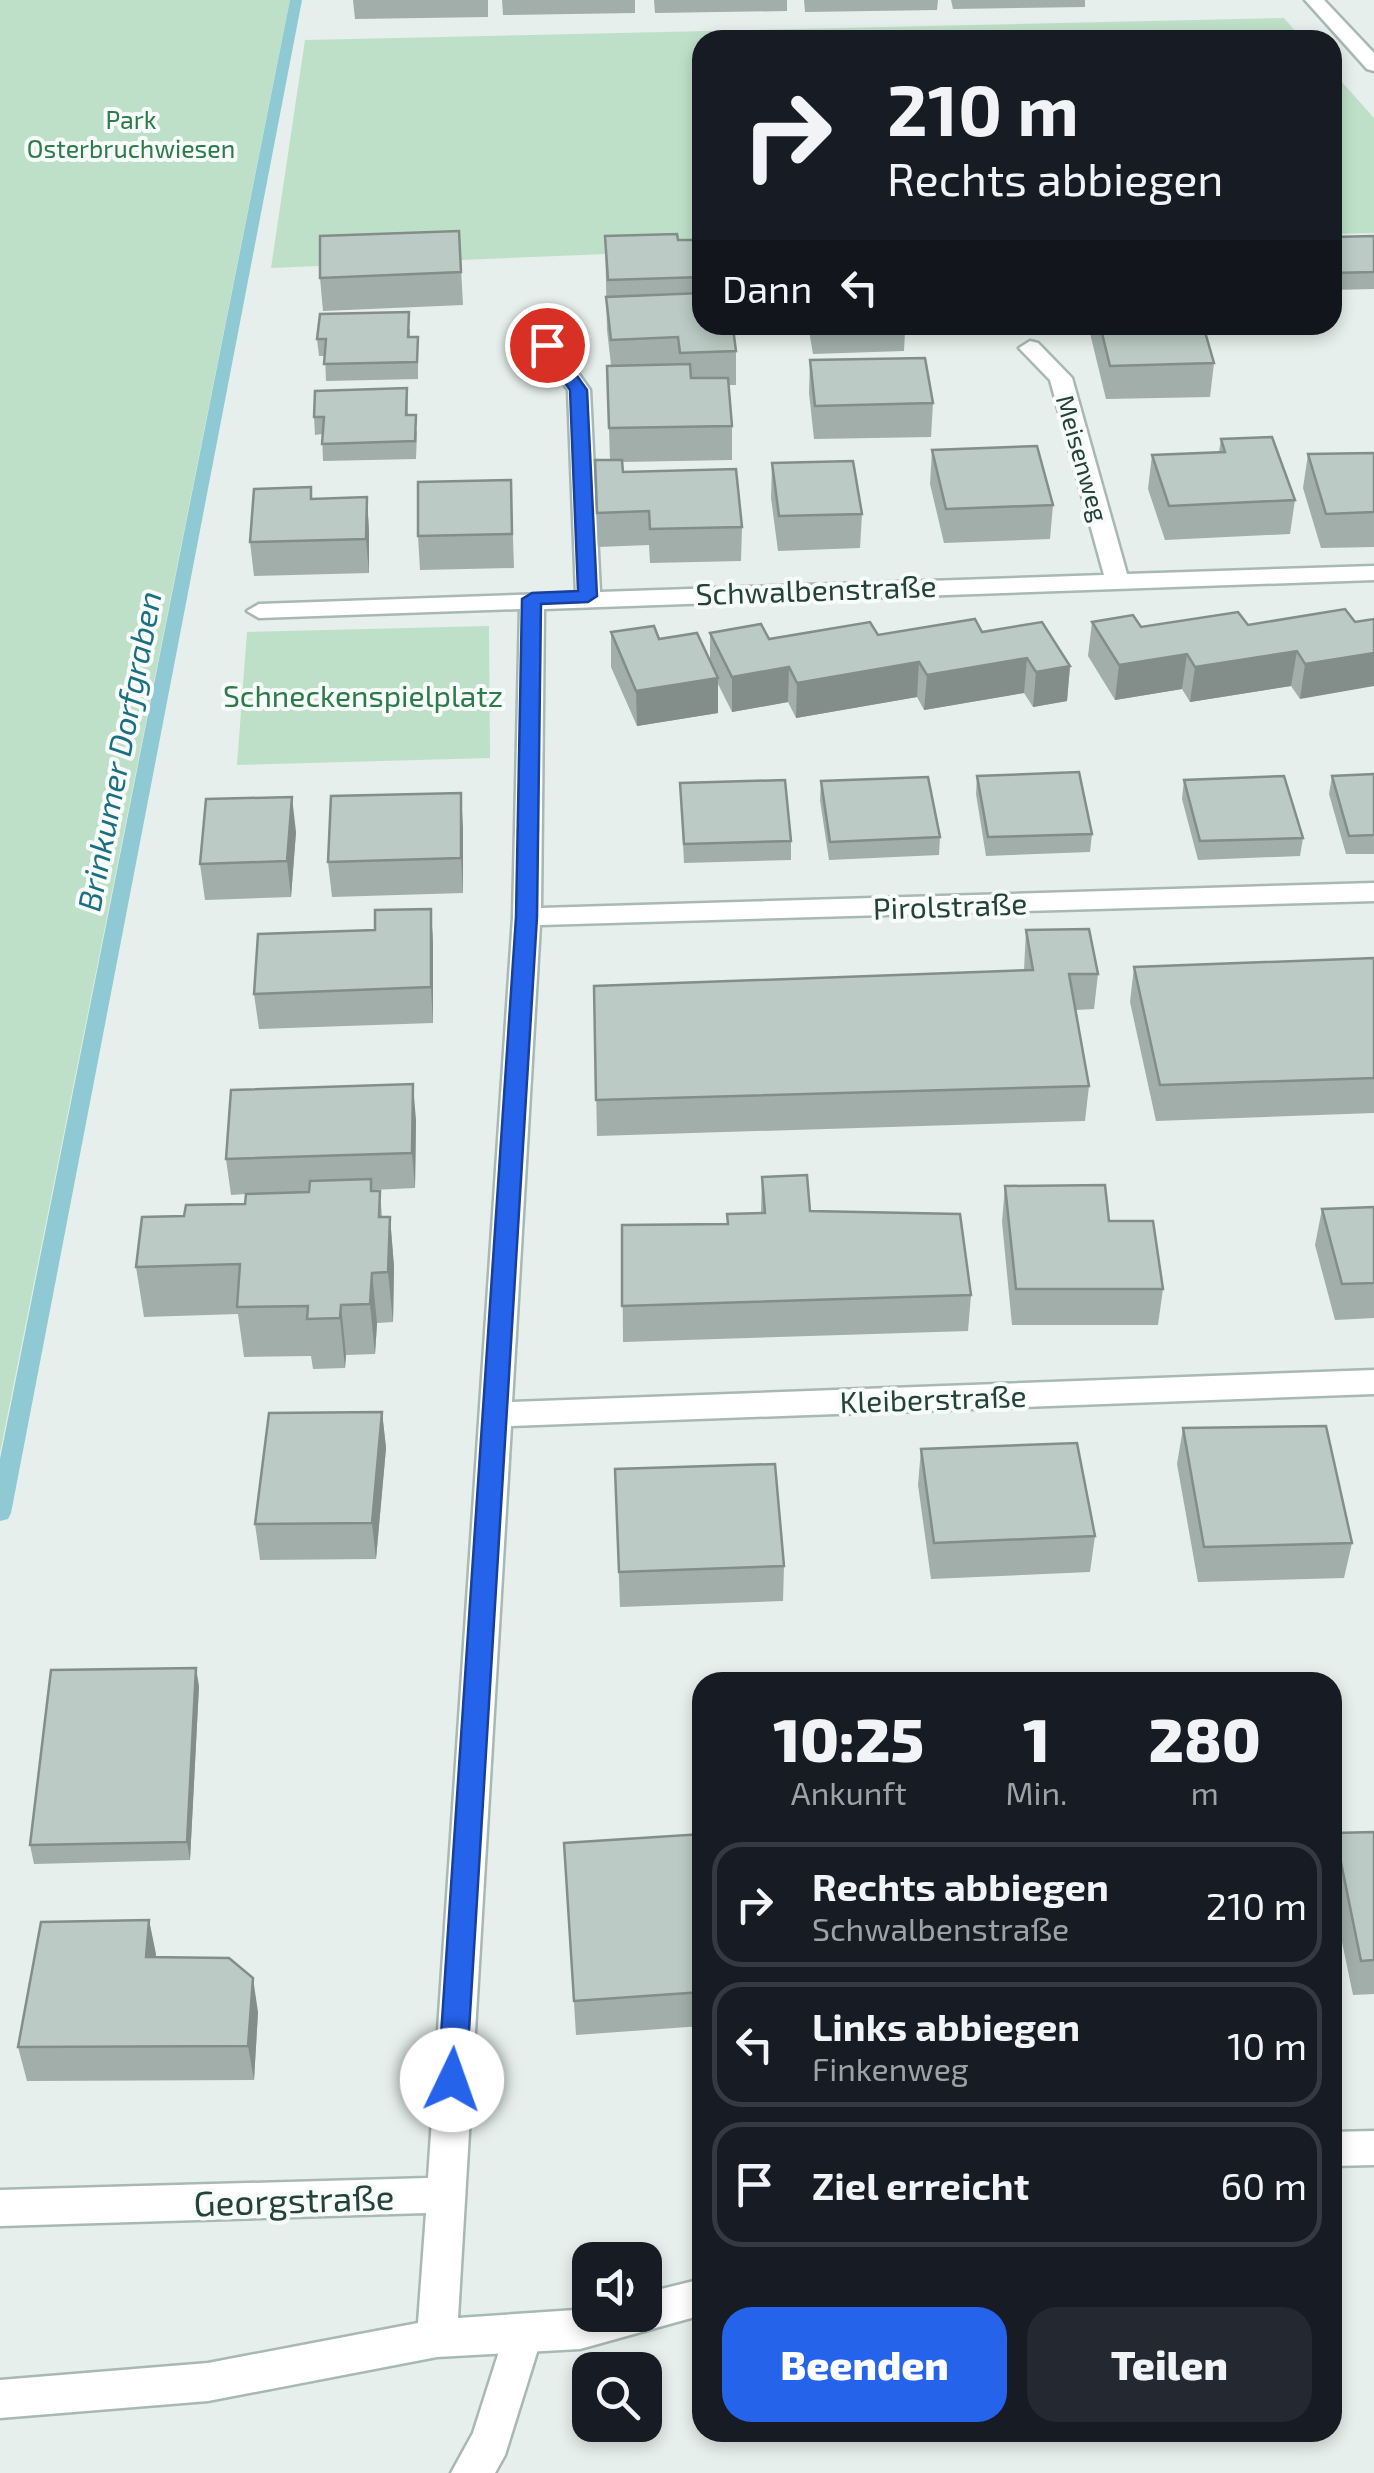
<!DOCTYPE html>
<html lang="de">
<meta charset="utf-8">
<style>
:root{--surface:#171b24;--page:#242831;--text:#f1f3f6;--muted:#9ea1a6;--line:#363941;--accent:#2563eb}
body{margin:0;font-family:"Exo 2",sans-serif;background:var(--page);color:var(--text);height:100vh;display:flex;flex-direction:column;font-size:38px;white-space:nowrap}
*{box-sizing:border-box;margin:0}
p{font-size:32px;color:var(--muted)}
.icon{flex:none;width:55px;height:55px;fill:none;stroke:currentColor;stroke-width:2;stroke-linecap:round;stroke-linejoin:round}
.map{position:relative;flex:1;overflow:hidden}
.panel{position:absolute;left:692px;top:1672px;width:650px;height:770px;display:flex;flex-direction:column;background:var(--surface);border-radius:30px;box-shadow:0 5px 15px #0003}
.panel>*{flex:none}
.banner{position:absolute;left:692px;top:30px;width:650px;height:305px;border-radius:30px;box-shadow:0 5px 15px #0003;background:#171b24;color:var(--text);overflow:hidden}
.tools{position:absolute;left:572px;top:2242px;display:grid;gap:20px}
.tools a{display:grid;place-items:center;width:90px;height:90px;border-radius:20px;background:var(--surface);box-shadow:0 5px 15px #0003;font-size:50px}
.pin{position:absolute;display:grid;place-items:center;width:85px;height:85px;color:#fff;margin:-42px;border:5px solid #fff;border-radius:50%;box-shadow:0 2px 10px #0007}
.me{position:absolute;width:110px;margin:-55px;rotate:3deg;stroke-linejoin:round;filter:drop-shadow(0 0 8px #0008)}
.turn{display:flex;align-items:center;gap:35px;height:210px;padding:0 30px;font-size:45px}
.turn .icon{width:130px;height:130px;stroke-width:2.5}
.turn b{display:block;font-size:70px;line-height:85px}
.then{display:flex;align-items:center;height:95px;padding:0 30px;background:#0003;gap:20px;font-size:38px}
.eta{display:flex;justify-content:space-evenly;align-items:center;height:170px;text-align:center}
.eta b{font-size:60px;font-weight:800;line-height:70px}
.cta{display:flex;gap:20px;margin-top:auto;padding:20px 30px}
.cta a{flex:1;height:115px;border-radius:30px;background:var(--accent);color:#fff;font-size:40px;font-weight:800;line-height:115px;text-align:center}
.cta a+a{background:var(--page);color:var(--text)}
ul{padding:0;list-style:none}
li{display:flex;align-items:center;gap:30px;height:125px;margin:0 20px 15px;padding:0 10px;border:5px solid var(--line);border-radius:30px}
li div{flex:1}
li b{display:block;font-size:38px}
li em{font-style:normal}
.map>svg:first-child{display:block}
</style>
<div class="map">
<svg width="1374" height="2473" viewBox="0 0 1374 2473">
<rect width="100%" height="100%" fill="#e6efeb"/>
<g fill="#bfe0c8">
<polygon points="0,0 290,0 0,1453"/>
<polygon points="1284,18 1303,40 702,40 702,250 271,268 305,40"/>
<polygon points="1333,72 1374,118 1374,233 1333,234"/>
<polygon points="489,626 490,758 237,765 247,632"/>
</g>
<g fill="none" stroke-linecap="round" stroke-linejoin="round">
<polygon fill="#8ec9d4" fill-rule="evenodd" points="290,0 302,0 11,1513 8,1519 0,1521 0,1459"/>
<g stroke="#a8b8b2" stroke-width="5">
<polygon id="service" points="523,2314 537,2320 543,2333 505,2455 495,2473 451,2473 473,2433 509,2320"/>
</g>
<g stroke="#a8b8b2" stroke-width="5">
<g id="minor">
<polygon points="1305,0 1324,0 1374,53 1374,71 1367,69"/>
<polygon points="547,338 555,340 590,390 600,592 1104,575 1050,380 1019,348 1030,341 1038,343 1072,378 1127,574 1374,566 1374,580 544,609 541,908 1374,883 1374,901 540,925 512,1402 1374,1370 1374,1394 511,1426 458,2318 590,2309 590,2315 645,2315 645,2293 702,2279 702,2315 580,2349 437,2357 208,2401 0,2418 0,2380 208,2363 418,2323 426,2213 0,2226 0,2190 428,2178 513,917 520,609 259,618 247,611 259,604 576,593 568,390 536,345"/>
<polygon points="1374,2131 1374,2165 1332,2166 1332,2132"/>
</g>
</g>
<use href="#service" fill="#fff" fill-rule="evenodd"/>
<use href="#minor" fill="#fff" fill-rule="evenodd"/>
</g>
<g fill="#a1aea9">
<polygon points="353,0 488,0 488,17 355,19"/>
<polygon points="502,0 635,0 635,13 503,15"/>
<polygon points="654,0 787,0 787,11 655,13"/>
<polygon points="804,0 938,0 937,10 805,12"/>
<polygon points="951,0 1085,0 1085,7 953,9"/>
<polygon points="459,231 463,305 323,311 320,278"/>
<polygon points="605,236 678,240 702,240 702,325 711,329 736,351 736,385 729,385 732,426 732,460 622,462 623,472 742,527 741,561 650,563 649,545 598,547 595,460 610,460 607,366 611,365 607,330"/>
<polygon points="1374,236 1374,289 1332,290 1332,237"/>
<polygon points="808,325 919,325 919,331 905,332 904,351 813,354"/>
<polygon points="1088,325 1203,325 1214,363 1210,397 1106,399"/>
<polygon points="410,329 410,337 418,337 418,379 326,381 325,356 319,356 317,339"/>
<polygon points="810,360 933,403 931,437 814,439 809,393"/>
<polygon points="407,388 408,415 417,432 416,459 323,461 322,434 315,435 314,417"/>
<polygon points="1221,439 1295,500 1290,534 1165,540 1148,489 1152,455 1219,452"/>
<polygon points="932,450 1053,505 1050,539 944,543 930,484"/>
<polygon points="1374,453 1374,547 1321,548 1303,488 1308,454"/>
<polygon points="772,463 862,514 860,548 778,551 771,498"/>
<polygon points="511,480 514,568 420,570 418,536"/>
<polygon points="311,487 312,499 367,497 369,532 369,573 254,576 250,542"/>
<polygon points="1345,609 1300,699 1291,686 1190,702 1182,689 1115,700 1088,656 1092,622 1141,627 1248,625"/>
<polygon points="611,632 659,639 710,661 710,633 769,639 982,632 1070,666 1067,701 1033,707 1024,693 924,710 917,697 796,718 788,702 732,712 718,684 718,713 637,726 611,667"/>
<polygon points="1374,774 1374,854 1346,854 1329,794 1332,776"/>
<polygon points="977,776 1092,834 1090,852 986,856 976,794"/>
<polygon points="1184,780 1303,838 1300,856 1198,860 1182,799"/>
<polygon points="821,781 940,837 939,855 829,860 820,800"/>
<polygon points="680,783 791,841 791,860 684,863"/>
<polygon points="463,828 463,893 332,897 328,862"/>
<polygon points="296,832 291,897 205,900 200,864"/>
<polygon points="431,909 433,944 433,1023 259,1029 254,994 375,930"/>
<polygon points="1026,930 1098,974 1094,1009 1075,1010 1089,1086 1085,1121 597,1136 594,986 1024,970"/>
<polygon points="1374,958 1374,1113 1156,1121 1130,1002 1134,967"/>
<polygon points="416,1120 415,1188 372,1190 372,1191 380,1191 382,1217 390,1217 394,1267 393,1322 377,1323 375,1354 346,1355 345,1368 313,1369 311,1356 244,1357 238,1314 144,1317 136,1267 184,1216 245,1204 246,1194 231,1195 226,1159"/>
<polygon points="762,1177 810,1211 971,1295 968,1331 623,1342 622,1225 727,1224 761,1213"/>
<polygon points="1005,1186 1109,1221 1163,1289 1158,1325 1012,1325 1002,1222"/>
<polygon points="1374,1207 1374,1318 1335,1320 1315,1245 1322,1209"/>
<polygon points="382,1412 386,1448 376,1559 260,1560 255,1524"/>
<polygon points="1183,1428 1352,1543 1344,1578 1198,1582 1177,1464"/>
<polygon points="921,1449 1095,1536 1090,1572 931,1579 918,1485"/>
<polygon points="615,1469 784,1566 783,1601 620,1607"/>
<polygon points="199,1686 190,1860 34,1864 30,1845"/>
<polygon points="1374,1832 1374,1994 1353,1995 1332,1894 1332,1845 1335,1833"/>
<polygon points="702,1834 702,2026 576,2035 564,1843"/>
<polygon points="149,1920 156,1957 258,2012 254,2080 27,2081 18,2047"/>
</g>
<g fill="#838d89">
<polygon points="367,497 369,532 369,573 366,539"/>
<polygon points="1297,651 1291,686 1190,702 1195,667"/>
<polygon points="1374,653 1374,686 1300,699 1305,664"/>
<polygon points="1187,654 1182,689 1115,700 1119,665"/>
<polygon points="1027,658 1024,693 924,710 927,675"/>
<polygon points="919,662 917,697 796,718 797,683"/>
<polygon points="1070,666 1067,701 1033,707 1036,672"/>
<polygon points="789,667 788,702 732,712 732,677"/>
<polygon points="718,678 718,713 637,726 636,691"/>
<polygon points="461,793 463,828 463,893 461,858"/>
<polygon points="292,797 296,832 291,897 287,861"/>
<polygon points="431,909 433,944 433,1023 431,987"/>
<polygon points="413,1084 416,1120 415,1188 412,1153"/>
<polygon points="390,1217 394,1267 393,1322 388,1272"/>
<polygon points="372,1273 377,1323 375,1354 370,1304"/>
<polygon points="341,1305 346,1355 345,1368 340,1318"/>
<polygon points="382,1412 386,1448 376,1559 372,1523"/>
<polygon points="196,1668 199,1686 190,1860 187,1842"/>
<polygon points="149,1920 156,1954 153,1992 146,1957"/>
<polygon points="253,1978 258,2012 254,2080 248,2046"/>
</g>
<g fill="#bbcac4" stroke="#838d89" stroke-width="2.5">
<polygon points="459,231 461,272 320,278 320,236"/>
<polygon points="677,234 678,240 702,240 702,277 608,280 605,236"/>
<polygon points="1374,236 1374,272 1332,273 1332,237"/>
<polygon points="702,293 702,325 711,325 711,329 733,328 736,351 680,353 678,337 611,340 606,297"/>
<polygon points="409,312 408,337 418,337 417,362 324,364 326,339 317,339 320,314"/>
<polygon points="1100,325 1203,325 1214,363 1110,366"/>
<polygon points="925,358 933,403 815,406 810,360"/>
<polygon points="690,364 691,378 728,378 732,426 609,428 607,366"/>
<polygon points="407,388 406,415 416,415 415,441 322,444 324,417 314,417 315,391"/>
<polygon points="1272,437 1295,500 1169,506 1152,455 1225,452 1221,439"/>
<polygon points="1037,446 1053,505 946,509 932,450"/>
<polygon points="1374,453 1374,512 1326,514 1308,454"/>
<polygon points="595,460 622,460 623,472 736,469 742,527 650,529 649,511 597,513"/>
<polygon points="853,461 862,514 779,516 772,463"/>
<polygon points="511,480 512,534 418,536 418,482"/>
<polygon points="311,487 311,499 367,497 366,539 250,542 254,489"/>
<polygon points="1345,609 1355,622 1374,619 1374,653 1305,664 1297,651 1195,667 1187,654 1119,665 1092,622 1133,615 1141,627 1238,612 1248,625"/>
<polygon points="975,619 982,632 1042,622 1070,666 1036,672 1027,658 927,675 919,662 797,683 789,667 732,677 710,633 761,624 769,639 870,622 878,635"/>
<polygon points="654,626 659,639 697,633 718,678 636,691 611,632"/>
<polygon points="1079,772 1092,834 988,837 977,776"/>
<polygon points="1374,774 1374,835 1349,836 1332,776"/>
<polygon points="1284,776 1303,838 1200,841 1184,780"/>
<polygon points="928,777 940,837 830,842 821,781"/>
<polygon points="785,780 791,841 684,844 680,783"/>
<polygon points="461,793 461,858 328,862 331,796"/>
<polygon points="292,797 287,861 200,864 206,799"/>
<polygon points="431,909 431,987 254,994 258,934 375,930 375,910"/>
<polygon points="1089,929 1098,974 1069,974 1089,1086 596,1100 594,986 1033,970 1026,930"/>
<polygon points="1374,958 1374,1078 1160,1085 1134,967"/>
<polygon points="413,1084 412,1153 226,1159 231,1090"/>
<polygon points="807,1175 810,1211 960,1214 971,1295 622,1306 622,1225 728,1224 727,1214 765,1213 762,1177"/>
<polygon points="371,1179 371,1191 380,1191 379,1217 390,1217 388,1272 372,1273 370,1304 341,1305 340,1318 307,1319 308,1306 237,1307 240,1264 136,1267 142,1217 184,1216 186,1205 245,1204 246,1194 309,1192 310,1181"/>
<polygon points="1105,1185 1109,1221 1153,1221 1163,1289 1016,1289 1005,1186"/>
<polygon points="1374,1207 1374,1283 1342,1284 1322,1209"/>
<polygon points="382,1412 372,1523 255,1524 269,1413"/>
<polygon points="1326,1426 1352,1543 1204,1547 1183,1428"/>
<polygon points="1077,1443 1095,1536 934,1543 921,1449"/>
<polygon points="775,1464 784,1566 619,1572 615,1469"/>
<polygon points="196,1668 187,1842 30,1845 51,1670"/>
<polygon points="1374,1832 1374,1960 1361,1961 1335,1833"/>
<polygon points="702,1834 702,1992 574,2001 564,1843"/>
<polygon points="149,1920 146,1957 229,1958 253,1978 248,2046 18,2047 41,1922"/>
</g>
<polygon fill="#2563eb" stroke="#184099" stroke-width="2.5" points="547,340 553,342 587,390 597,596 588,602 541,604 537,917 466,2080 462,2089 452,2093 442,2089 438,2080 516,917 522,599 532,593 578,591 570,390 539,345"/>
<g text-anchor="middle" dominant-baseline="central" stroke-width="8" stroke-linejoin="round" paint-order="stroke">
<g font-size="25" fill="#2d7a4b" stroke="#f7fbf9">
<text x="131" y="119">Park<tspan x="131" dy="29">Osterbruchwiesen</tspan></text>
</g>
<g font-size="25" fill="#24423a" stroke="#f7fbf9">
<text transform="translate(1083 458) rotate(74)">Meisenweg</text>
</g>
<g font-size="30" fill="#24423a" stroke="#f7fbf9">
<text transform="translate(816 589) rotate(-2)">Schwalbenstraße</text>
<text transform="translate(950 905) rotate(-2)">Pirolstraße</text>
<text transform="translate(933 1398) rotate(-2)">Kleiberstraße</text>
</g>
<g font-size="30" fill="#2d7a4b" stroke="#f7fbf9">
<text x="363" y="695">Schneckenspielplatz</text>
</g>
<g font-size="32" font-style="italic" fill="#1c6f80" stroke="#f7fbf9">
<text transform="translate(118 751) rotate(-79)">Brinkumer Dorfgraben</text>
</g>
<g font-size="35" fill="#24423a" stroke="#f7fbf9">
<text transform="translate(294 2199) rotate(-2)">Georgstraße</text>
</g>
</g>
</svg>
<div class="tools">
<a><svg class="icon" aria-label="sound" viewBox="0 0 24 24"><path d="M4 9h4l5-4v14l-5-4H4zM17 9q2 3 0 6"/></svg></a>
<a><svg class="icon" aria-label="search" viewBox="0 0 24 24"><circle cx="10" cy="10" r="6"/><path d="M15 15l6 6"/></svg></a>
</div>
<div class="pin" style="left:547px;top:345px;background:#d93025"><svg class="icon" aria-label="arrive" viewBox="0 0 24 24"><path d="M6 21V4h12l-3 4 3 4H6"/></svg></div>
<svg class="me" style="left:452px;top:2080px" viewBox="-20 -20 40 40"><circle r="19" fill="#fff"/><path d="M0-13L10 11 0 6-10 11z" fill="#2563eb"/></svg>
<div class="banner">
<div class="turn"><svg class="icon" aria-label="right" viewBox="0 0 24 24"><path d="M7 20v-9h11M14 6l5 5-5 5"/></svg><div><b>210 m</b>Rechts abbiegen</div></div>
<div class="then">Dann<svg class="icon" aria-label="left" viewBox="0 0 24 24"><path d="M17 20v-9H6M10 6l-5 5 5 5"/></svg></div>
</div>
<section class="panel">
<div class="eta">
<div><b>10:25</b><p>Ankunft</p></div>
<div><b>1</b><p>Min.</p></div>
<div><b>280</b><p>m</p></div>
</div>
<ul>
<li><svg class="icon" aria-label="right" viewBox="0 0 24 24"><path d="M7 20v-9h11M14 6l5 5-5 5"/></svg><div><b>Rechts abbiegen</b><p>Schwalbenstraße</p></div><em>210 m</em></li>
<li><svg class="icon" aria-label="left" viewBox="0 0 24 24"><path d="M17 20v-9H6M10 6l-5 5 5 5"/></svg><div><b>Links abbiegen</b><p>Finkenweg</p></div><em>10 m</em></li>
<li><svg class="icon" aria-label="arrive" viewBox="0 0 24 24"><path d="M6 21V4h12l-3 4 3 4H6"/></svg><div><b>Ziel erreicht</b></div><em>60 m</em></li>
</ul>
<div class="cta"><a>Beenden</a><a>Teilen</a></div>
</section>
</div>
